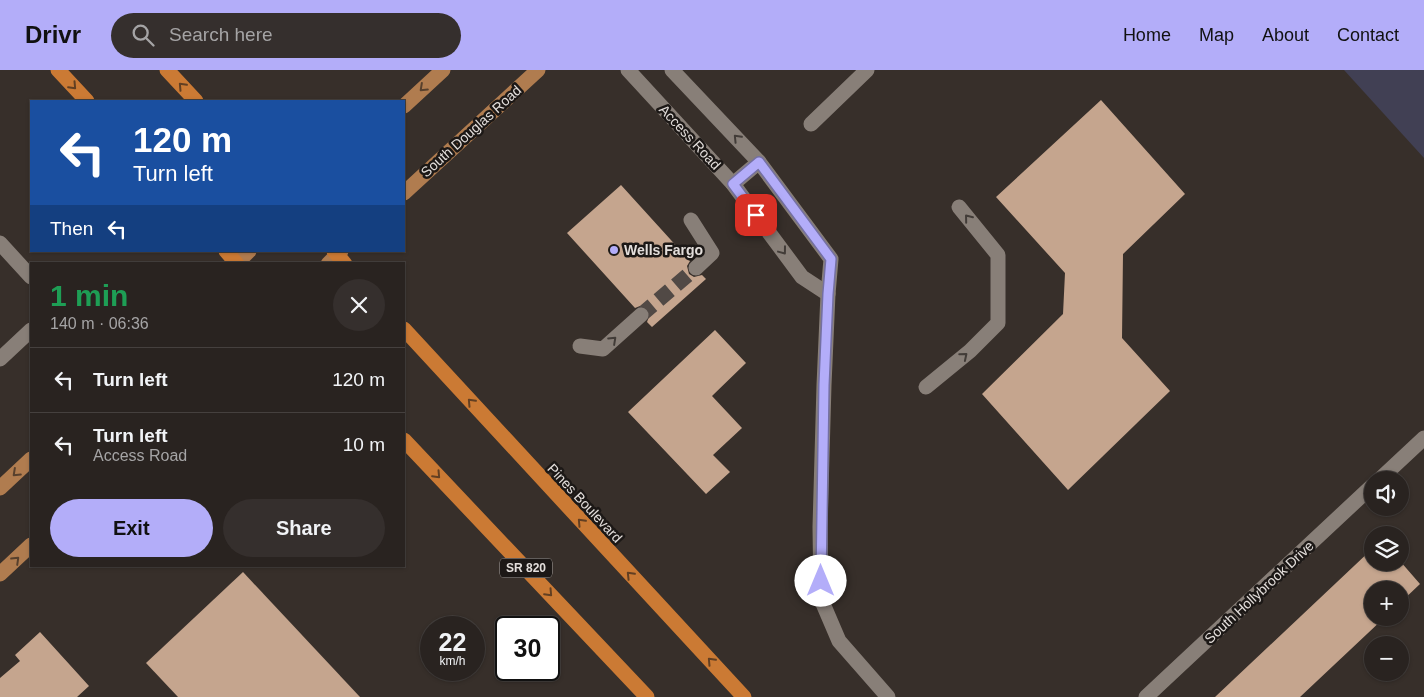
<!DOCTYPE html>
<meta charset="utf-8">
<style>
:root{--surface:#292320;--page:#352f2d;--text:#f1f3f6;--muted:#a5a4a5;--line:#45403e;--accent:#b3adf9}
body{margin:0;font-family:Helvetica,sans-serif;background:var(--page);color:var(--text);height:100vh;display:flex;flex-direction:column;font-size:19px;white-space:nowrap}
*{box-sizing:border-box;margin:0}
p{font-size:16px;color:var(--muted)}
.icon{flex:none;width:28px;height:28px;fill:none;stroke:currentColor;stroke-width:2;stroke-linecap:round;stroke-linejoin:round}
.map{position:relative;flex:1;overflow:hidden}
.side{position:absolute;left:30px;top:192px;width:375px;height:305px;display:flex;flex-direction:column;background:var(--surface);border-radius:0px;box-shadow:0 1px 4px #0004,0 0 0 1px var(--line)}
.side>*{flex:none}
.hud{position:absolute;left:30px;top:30px;width:375px;height:152px;border-radius:0px;box-shadow:0 1px 4px #0004,0 0 0 1px var(--line);background:#1a4fa0;color:#fff;overflow:hidden}
.controls{position:absolute;left:1364px;top:401px;display:grid;gap:10px}
.controls a{display:grid;place-items:center;width:45px;height:45px;border-radius:50%;background:var(--surface);box-shadow:0 1px 4px #0004,0 0 0 1px var(--line);font-size:25px}
.speed{position:absolute;left:420px;top:546px;display:flex;gap:10px;font-size:25px;font-weight:700;text-align:center}
.speed>*{display:grid;place-content:center;width:65px;height:65px;border-radius:50%;background:var(--surface);box-shadow:0 1px 4px #0004,0 0 0 1px var(--line);line-height:1}
.speed small{font-size:12px;font-weight:400}
.speed .limit{border:2px solid #111;border-radius:8px;background:#fff;color:#111}
.pin{position:absolute;display:grid;place-items:center;width:42px;height:42px;color:#fff;margin:-21px;border-radius:10px;box-shadow:0 2px 8px #0006}
.me{position:absolute;width:55px;margin:-28px;rotate:0deg;stroke-linejoin:round;filter:drop-shadow(0 0 4px #0008)}
.turn{display:flex;align-items:center;gap:18px;height:105px;padding:0 20px;font-size:22px}
.turn .icon{width:65px;height:65px;stroke-width:2.5}
.turn b{display:block;font-size:35px;line-height:42px}
.then{display:flex;align-items:center;height:48px;padding:0 20px;background:#0003;gap:10px;font-size:19px}
.round{display:grid;place-items:center;flex:none;width:52px;height:52px;border-radius:26px;background:var(--page)}
.summary{display:flex;align-items:center;justify-content:space-between;height:85px;padding:0 20px}
h1{font-size:30px;font-weight:700;line-height:38px;color:#1e9e55}
.action{display:flex;gap:10px;margin-top:auto;padding:10px 20px}
.action a{flex:1;height:58px;border-radius:30px;background:var(--accent);color:#111;font-size:20px;font-weight:700;line-height:58px;text-align:center}
.action a+a{background:var(--page);color:var(--text)}
ul{padding:0;list-style:none}
li{display:flex;align-items:center;gap:15px;height:65px;padding:0 20px;border-top:1px solid var(--line)}
li div{flex:1}
li b{display:block;font-size:19px}
li em{font-style:normal}
header{display:flex;align-items:center;gap:30px;box-sizing:border-box;height:70px;padding:0 25px;background:var(--accent);color:#111}
header strong{font-size:24px}
nav{display:flex;gap:28px;margin-inline-start:auto;font-size:18px}
.search{width:350px;height:45px;background:var(--page);display:flex;align-items:center;gap:12px;box-sizing:border-box;padding:0 18px;border-radius:28px;color:var(--muted);font-size:19px}
.map>svg:first-child{display:block}
</style>
<header>
<strong>Drivr</strong>
<div class="search"><svg class="icon" aria-label="search" viewBox="0 0 24 24"><circle cx="10" cy="10" r="6"/><path d="M15 15l6 6"/></svg>Search here</div>
<nav><a>Home</a><a>Map</a><a>About</a><a>Contact</a></nav>
</header>
<div class="map">
<svg width="1424" height="627" viewBox="0 0 1424 627">
<rect width="100%" height="100%" fill="#372f2a"/>
<polygon fill="#414054" points="1344,0 1424,0 1424,88"/>
<g fill="#c5a58e">
<polygon points="1101,30 1185,124 1123,184 1122,268 1170,321 1068,420 982,324 1063,244 1065,203 996,127"/>
<polygon points="621,115 690,191 687,196 689,204 694,207 702,205 706,209 652,257 647,252 650,244 648,238 640,236 635,238 567,163"/>
<polygon points="715,260 746,293 712,326 742,358 713,385 730,402 706,424 628,342"/>
<polygon points="1372,479 1372,492 1400,491 1420,514 1400,533 1400,520 1372,520 1372,548 1384,548 1300,627 1215,627"/>
<polygon points="243,502 360,627 178,627 146,593"/>
<polygon points="40,562 89,616 77,627 0,627 0,608 20,591 15,585"/>
</g>
<g fill="none" stroke-linecap="round" stroke-linejoin="round">
<polyline stroke="#514945" stroke-width="15" stroke-dasharray="15 8" stroke-linecap="butt" points="641,245 696,198"/>
<g stroke="#887f78" stroke-width="15">
<polyline points="628,0 733,114 802,207 828,224"/>
<polyline points="672,0 759,92 831,189 828,224 824,315 820,457 821,529 839,571 888,627"/>
<polyline points="811,54 867,0"/>
<polyline points="733,114 759,92"/>
<polyline points="691,150 712,183 696,198"/>
<polyline points="0,173 31,207"/>
<polyline points="580,276 603,279 641,245"/>
<polyline points="0,289 31,260"/>
<polyline points="926,317 970,281 998,253 998,185 959,137"/>
<polyline points="1379,410 1424,368"/>
<polyline points="1146,627 1372,416"/>
</g>
<g stroke="#b07c4f" stroke-width="15">
<polyline points="404,36 443,0"/>
<polyline points="404,123 538,0"/>
<polyline points="236,194 249,181"/>
<polyline points="328,194 341,181"/>
<polyline points="0,418 31,389"/>
<polyline points="0,504 31,475"/>
</g>
<g stroke="#cb7a34" stroke-width="15">
<polyline points="58,0 87,31"/>
<polyline points="167,0 196,31"/>
<polyline points="226,181 237,194"/>
<polyline points="334,181 345,194"/>
<polyline points="404,259 744,627"/>
<polyline points="404,370 647,627"/>
</g>
</g>
<defs><path id="oneway-chevron" d="M-2-3.5L2.5 0L-2 3.5" fill="none" stroke-width="1.6" stroke-linecap="round" stroke-linejoin="round" transform="scale(1.25)"/></defs>
<g stroke="#623f22">
<use href="#oneway-chevron" transform="translate(73 16) rotate(47)"/>
<use href="#oneway-chevron" transform="translate(182 16) rotate(-133)"/>
<use href="#oneway-chevron" transform="translate(471 332) rotate(-133)"/>
<use href="#oneway-chevron" transform="translate(437 405) rotate(47)"/>
<use href="#oneway-chevron" transform="translate(581 452) rotate(-133)"/>
<use href="#oneway-chevron" transform="translate(630 505) rotate(-134)"/>
<use href="#oneway-chevron" transform="translate(549 523) rotate(47)"/>
<use href="#oneway-chevron" transform="translate(711 591) rotate(-133)"/>
</g>
<g stroke="#57402d">
<use href="#oneway-chevron" transform="translate(423 18) rotate(137)"/>
<use href="#oneway-chevron" transform="translate(16 403) rotate(137)"/>
<use href="#oneway-chevron" transform="translate(16 490) rotate(-44)"/>
</g>
<g stroke="#423c38">
<use href="#oneway-chevron" transform="translate(737 68) rotate(-134)"/>
<use href="#oneway-chevron" transform="translate(968 148) rotate(-129)"/>
<use href="#oneway-chevron" transform="translate(783 181) rotate(53)"/>
<use href="#oneway-chevron" transform="translate(613 270) rotate(-43)"/>
<use href="#oneway-chevron" transform="translate(964 286) rotate(-40)"/>
</g>
<g fill="none" stroke-linecap="round" stroke-linejoin="round">
<g stroke="#7470a2" stroke-width="12">
<polyline id="route" points="756,145 733,114 759,92 831,189 828,224 824,315 821,511"/>
</g>
<use href="#route" stroke="#b3adf9" stroke-width="9"/>
</g>
<circle fill="#b3adf9" stroke="#1c1816" stroke-width="2" cx="614" cy="180" r="5"/>
<g text-anchor="middle" dominant-baseline="central" stroke-width="5" stroke-linejoin="round" paint-order="stroke">
<rect fill="#1c1816" stroke="#a7a3a0" stroke-width="1" x="500" y="488.5" width="52" height="19" rx="4"/>
<g font-size="12" font-weight="bold" fill="#e3dedb">
<text x="526" y="498">SR 820</text>
</g>
<g font-size="14" fill="#e3dedb" stroke="#1c1816">
<text transform="translate(471 61) rotate(-42)">South Douglas Road</text>
<text transform="translate(690 67) rotate(47)">Access Road</text>
<text transform="translate(585 433) rotate(47)">Pines Boulevard</text>
<text transform="translate(1259 522) rotate(-43)">South Hollybrook Drive</text>
</g>
<g font-size="14" font-weight="bold" fill="#e3dedb" stroke="#1c1816" text-anchor="start">
<text x="624" y="180">Wells Fargo</text>
</g>
</g>
</svg>
<div class="controls">
<a><svg class="icon" aria-label="sound" viewBox="0 0 24 24"><path d="M4 9h4l5-4v14l-5-4H4zM17 9q2 3 0 6"/></svg></a>
<a><svg class="icon" aria-label="layers" viewBox="0 0 24 24"><path d="M12 4l9 5-9 5-9-5zM3 14l9 5 9-5"/></svg></a>
<a>+</a>
<a>−</a>
</div>
<div class="speed"><div>22<small>km/h</small></div><div class="limit">30</div></div>
<div class="pin" style="left:756px;top:145px;background:#d93025"><svg class="icon" aria-label="arrive" viewBox="0 0 24 24"><path d="M6 21V4h12l-3 4 3 4H6"/></svg></div>
<svg class="me" style="left:821px;top:511px" viewBox="-20 -20 40 40"><circle r="19" fill="#fff"/><path d="M0-13L10 11 0 6-10 11z" fill="#b3adf9"/></svg>
<div class="hud">
<div class="turn"><svg class="icon" aria-label="left" viewBox="0 0 24 24"><path d="M17 20v-9H6M10 6l-5 5 5 5"/></svg><div><b>120 m</b>Turn left</div></div>
<div class="then">Then<svg class="icon" aria-label="left" viewBox="0 0 24 24"><path d="M17 20v-9H6M10 6l-5 5 5 5"/></svg></div>
</div>
<section class="side">
<div class="summary"><div><h1>1 min</h1><p>140 m · 06:36</p></div><a class="round"><svg class="icon" aria-label="close" viewBox="0 0 24 24"><path d="M6 6l12 12M18 6L6 18"/></svg></a></div>
<ul>
<li><svg class="icon" aria-label="left" viewBox="0 0 24 24"><path d="M17 20v-9H6M10 6l-5 5 5 5"/></svg><div><b>Turn left</b></div><em>120 m</em></li>
<li><svg class="icon" aria-label="left" viewBox="0 0 24 24"><path d="M17 20v-9H6M10 6l-5 5 5 5"/></svg><div><b>Turn left</b><p>Access Road</p></div><em>10 m</em></li>
</ul>
<div class="action"><a>Exit</a><a>Share</a></div>
</section>
</div>
